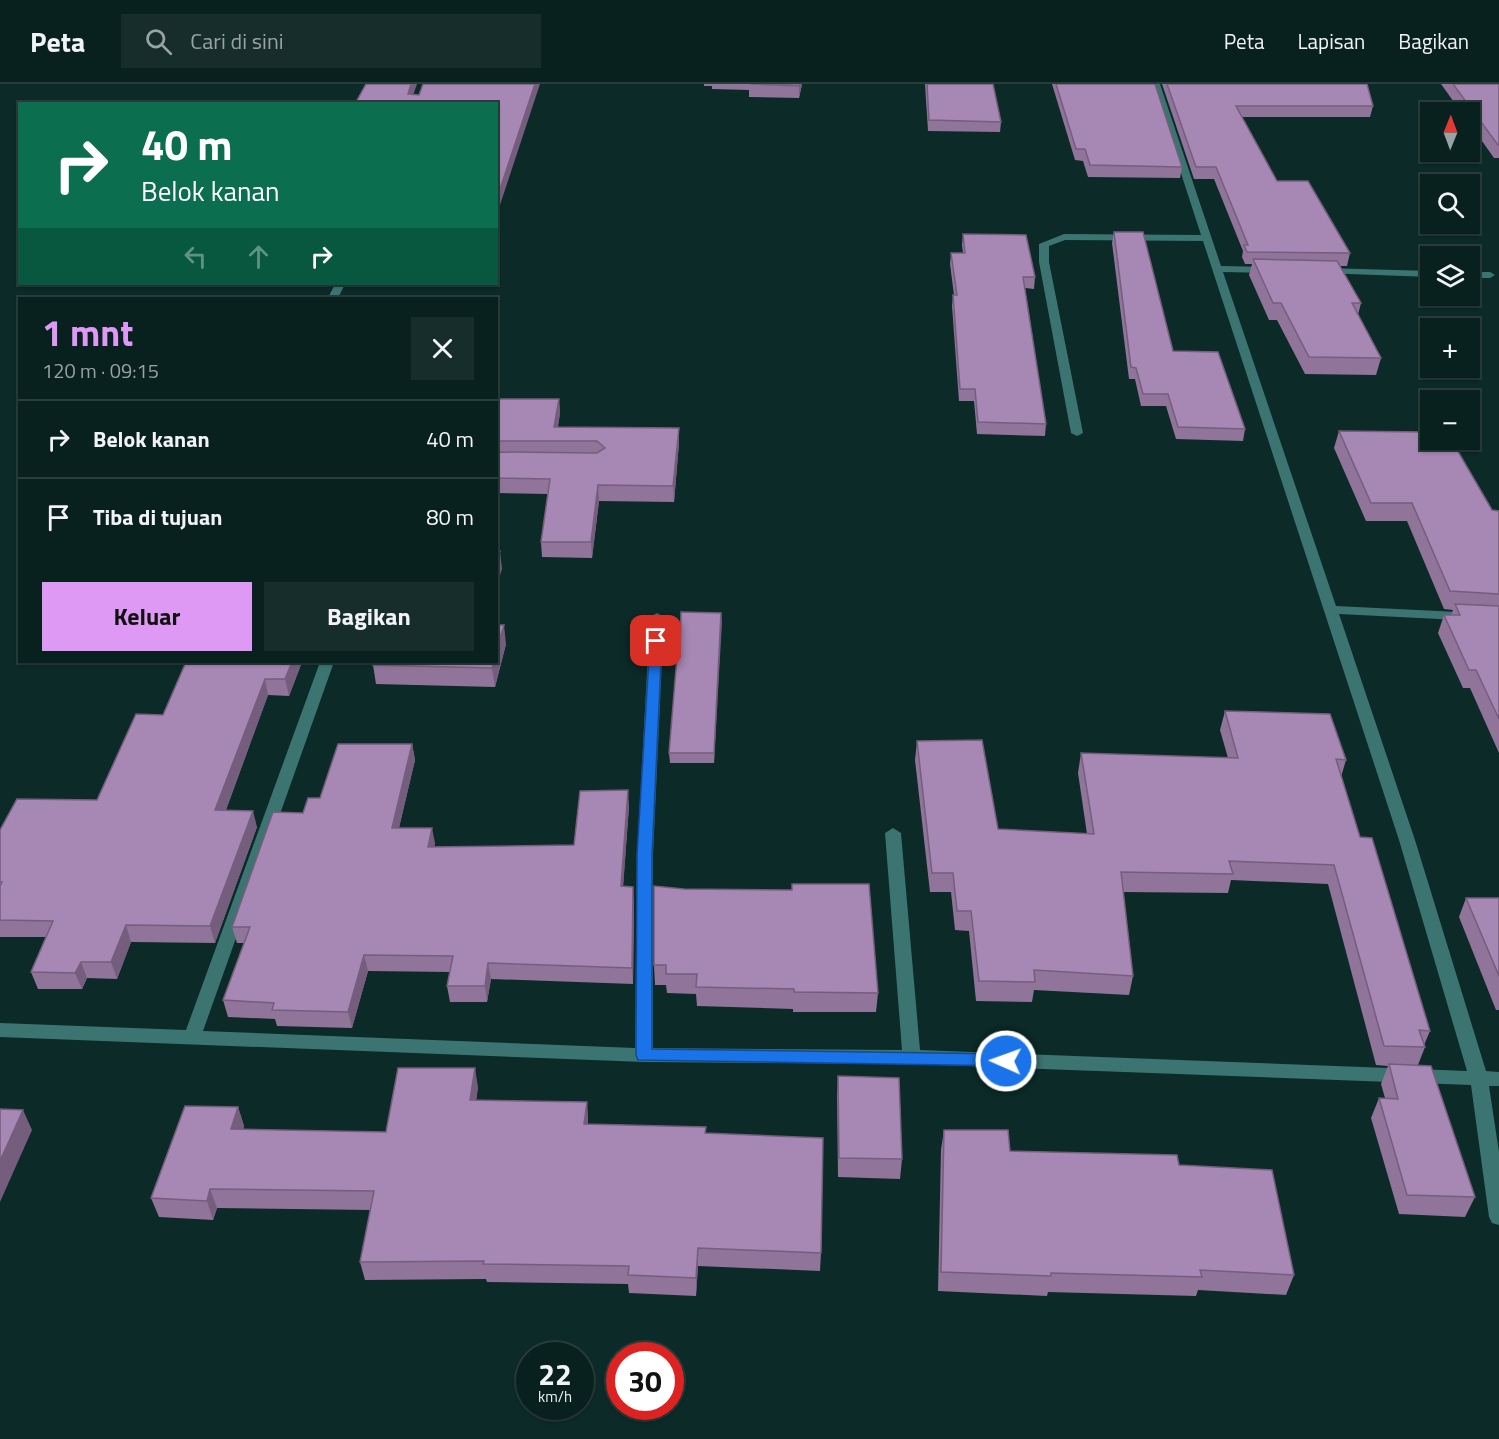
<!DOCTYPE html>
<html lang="id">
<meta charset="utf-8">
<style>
:root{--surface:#08201e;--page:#162d2b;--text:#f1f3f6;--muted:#98a3a4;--line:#293e3c;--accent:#dd99f3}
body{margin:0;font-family:"Titillium Web",sans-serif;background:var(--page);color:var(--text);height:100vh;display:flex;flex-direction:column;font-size:22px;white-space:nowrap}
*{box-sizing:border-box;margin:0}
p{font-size:20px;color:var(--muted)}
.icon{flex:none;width:33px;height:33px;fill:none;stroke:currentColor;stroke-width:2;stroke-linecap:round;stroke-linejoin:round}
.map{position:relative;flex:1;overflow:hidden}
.sheet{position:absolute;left:18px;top:213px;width:480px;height:366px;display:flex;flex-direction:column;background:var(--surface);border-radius:0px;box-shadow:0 2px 4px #0004,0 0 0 2px var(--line)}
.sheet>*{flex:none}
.top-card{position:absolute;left:18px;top:18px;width:480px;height:183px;border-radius:0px;box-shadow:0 2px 4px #0004,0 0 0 2px var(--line);background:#0b6e4f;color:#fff;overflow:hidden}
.needle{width:39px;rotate:1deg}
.fabs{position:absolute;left:1420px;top:18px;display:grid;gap:12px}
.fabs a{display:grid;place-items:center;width:60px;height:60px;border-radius:0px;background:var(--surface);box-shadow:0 2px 4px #0004,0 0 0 2px var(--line);font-size:30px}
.speed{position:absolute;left:516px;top:1258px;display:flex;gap:12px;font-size:30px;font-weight:700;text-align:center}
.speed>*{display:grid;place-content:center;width:78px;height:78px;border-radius:50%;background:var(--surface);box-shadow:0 2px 4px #0004,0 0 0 2px var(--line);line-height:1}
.speed small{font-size:15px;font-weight:400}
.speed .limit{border:9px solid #d22;background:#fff;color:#111}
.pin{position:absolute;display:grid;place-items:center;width:51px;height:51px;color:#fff;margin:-26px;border-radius:12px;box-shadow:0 3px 9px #0006}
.me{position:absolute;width:66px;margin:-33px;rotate:272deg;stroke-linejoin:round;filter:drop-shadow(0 0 4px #0008)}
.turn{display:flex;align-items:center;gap:21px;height:126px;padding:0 24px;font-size:27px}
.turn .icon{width:78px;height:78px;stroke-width:2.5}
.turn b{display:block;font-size:42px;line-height:51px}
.lanes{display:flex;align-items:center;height:57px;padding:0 24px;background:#0003;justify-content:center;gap:30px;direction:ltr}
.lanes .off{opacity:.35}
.round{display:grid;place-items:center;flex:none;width:63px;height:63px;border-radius:0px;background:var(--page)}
.head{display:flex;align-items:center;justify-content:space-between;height:102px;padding:0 24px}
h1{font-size:36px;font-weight:700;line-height:45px;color:var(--accent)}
.primary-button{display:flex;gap:12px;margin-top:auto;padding:12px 24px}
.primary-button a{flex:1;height:69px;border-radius:0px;background:var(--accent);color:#111;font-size:24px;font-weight:700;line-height:69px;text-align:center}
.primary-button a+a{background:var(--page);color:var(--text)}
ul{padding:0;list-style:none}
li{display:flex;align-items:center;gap:18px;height:78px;padding:0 24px;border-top:2px solid var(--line)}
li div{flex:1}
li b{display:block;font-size:22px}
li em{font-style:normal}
header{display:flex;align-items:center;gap:36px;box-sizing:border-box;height:84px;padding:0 30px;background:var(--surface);border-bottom:2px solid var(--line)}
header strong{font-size:28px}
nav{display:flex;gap:33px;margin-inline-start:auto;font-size:21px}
.search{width:420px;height:54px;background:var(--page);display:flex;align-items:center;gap:15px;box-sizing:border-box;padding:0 21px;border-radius:0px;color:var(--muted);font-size:22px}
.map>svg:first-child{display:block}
</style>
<header>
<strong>Peta</strong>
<div class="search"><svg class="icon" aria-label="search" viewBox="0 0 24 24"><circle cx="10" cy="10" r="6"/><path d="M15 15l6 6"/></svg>Cari di sini</div>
<nav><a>Peta</a><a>Lapisan</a><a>Bagikan</a></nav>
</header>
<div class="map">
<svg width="1499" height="1355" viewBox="0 0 1499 1355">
<rect width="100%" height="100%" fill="#0b2a28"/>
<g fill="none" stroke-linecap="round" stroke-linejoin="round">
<g fill="#3b7471" fill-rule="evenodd">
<polygon points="1152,0 1160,0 1221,182 1271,183 1276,186 1271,189 1223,188 1336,522 1499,530 1499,538 1339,530 1415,756 1486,987 1499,988 1499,1002 1489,1002 1499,1068 1499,1141 1492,1139 1489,1133 1471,1001 912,980 644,978 0,953 0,939 186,946 320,578 334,578 203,947 635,964 637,771 650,533 657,529 664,533 653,771 653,964 902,966 885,749 893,744 901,749 920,966 1467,987 1399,756 1203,157 1065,156 1049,162 1049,178 1083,349 1077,352 1071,349 1039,178 1039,160 1064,150 1201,151"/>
<polygon points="1325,184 1431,187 1431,193 1321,189 1321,185"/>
<polygon points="1470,188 1490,188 1495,191 1490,194 1470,194"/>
<polygon points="335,200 345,200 338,214 328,214"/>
</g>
</g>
<g fill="#90749a">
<polygon points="704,0 802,0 799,14 749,13 749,6 712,5 712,2 704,2"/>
<polygon points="925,0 993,0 1001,38 1000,48 928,47"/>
<polygon points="1052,0 1155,0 1182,83 1180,94 1088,93 1083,77 1075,76"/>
<polygon points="1162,0 1367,0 1373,22 1370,33 1242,33 1277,97 1350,169 1347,182 1340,182 1361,219 1358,231 1381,274 1376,291 1305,290 1277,236 1269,236 1249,191 1252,180 1245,180 1242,173 1243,167 1214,95 1194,95"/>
<polygon points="1441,0 1499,0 1499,74 1494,74 1470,40 1470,28 1461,28"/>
<polygon points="1114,148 1173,267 1245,345 1243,357 1176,355 1166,322 1141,322 1135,295 1129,295 1112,159"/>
<polygon points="963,150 1035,193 1034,205 1025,204 1046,340 1045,352 977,350 974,317 959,317 952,222 953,211 954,211 950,180 951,169 963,169 962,161"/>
<polygon points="496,315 559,315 560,329 558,343 679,359 674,418 599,417 592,474 542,473 541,458 548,410 496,409"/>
<polygon points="1339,347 1429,356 1492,426 1499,427 1499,669 1470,604 1463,604 1438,549 1444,531 1451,531 1453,526 1444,525 1407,437 1366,437 1334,364"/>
<polygon points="721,529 714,679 670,679 669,669 680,573"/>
<polygon points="506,560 495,603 376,600 373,581"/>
<polygon points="302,578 289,612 268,611 226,726 257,743 215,859 131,858 117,895 87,894 82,905 38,905 31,888 46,853 0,853 0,746 97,716 163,631"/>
<polygon points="1225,627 1346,676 1341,693 1360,753 1430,947 1424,961 1425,963 1418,981 1475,1113 1465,1133 1399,1130 1371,1034 1379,1014 1385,1014 1381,1000 1388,982 1376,981 1328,800 1231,796 1228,809 1123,808 1133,892 1129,911 1034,906 1032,918 976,917 969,847 955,846 951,808 930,808 915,676 917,657 998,745 1087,750 1078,689 1081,669 1228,674 1220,646"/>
<polygon points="412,660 415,676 399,744 435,759 434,763 574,761 629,722 623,802 634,819 633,900 491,895 487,918 450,918 447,902 450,888 368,887 352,944 277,942 275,935 228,933 223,916 244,859 237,859 232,843 303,729 320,714"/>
<polygon points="654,802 878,909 876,928 793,928 793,925 697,922 696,910 667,909 666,901 655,901 654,881"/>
<polygon points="1466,814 1499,814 1499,926 1496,926 1459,833"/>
<polygon points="838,992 902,1075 900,1095 838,1093 837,1012"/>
<polygon points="478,1003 476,1016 587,1018 588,1040 706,1043 706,1049 821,1169 820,1187 698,1182 696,1212 629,1209 628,1200 487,1198 486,1195 365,1196 360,1178 371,1126 217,1124 213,1136 159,1133 151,1114 238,1023 244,1042 243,1046 386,1048"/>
<polygon points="944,1046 1010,1067 1179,1081 1294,1191 1286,1211 1198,1206 1196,1212 1048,1208 1047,1212 938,1207 941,1066"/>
</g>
<g fill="#755e7d">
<polygon points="411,0 417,0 410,20 408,10"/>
<polygon points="535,0 540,0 496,133 496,117"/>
<polygon points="800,0 802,0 799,14 799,2"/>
<polygon points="559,315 560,329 555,358 554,343"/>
<polygon points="679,344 679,359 674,418 673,402"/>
<polygon points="598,401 599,417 592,474 591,458"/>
<polygon points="500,467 502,485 496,505 496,478"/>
<polygon points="721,529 722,538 714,679 714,669"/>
<polygon points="504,541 506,560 495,603 492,584 494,578 496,578 496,567"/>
<polygon points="292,578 302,578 289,612 285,595"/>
<polygon points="265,595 268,611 220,742 215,726"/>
<polygon points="412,660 415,676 395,760 392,744"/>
<polygon points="628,706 629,722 622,818 621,802"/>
<polygon points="253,727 257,743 215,859 210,842"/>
<polygon points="432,744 435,759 431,779 428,763"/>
<polygon points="633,803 634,819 633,900 632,884"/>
<polygon points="126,841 131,858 117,895 111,878"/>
<polygon points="364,871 368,887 352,944 348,928"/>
<polygon points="81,878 87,894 82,905 75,889"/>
<polygon points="488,879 491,895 487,918 485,902"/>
<polygon points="475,984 478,1003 474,1035 470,1016"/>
<polygon points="587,1018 588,1036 586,1059 584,1040"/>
<polygon points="238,1023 244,1042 237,1064 231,1045"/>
<polygon points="23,1026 32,1046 0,1118 0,1077"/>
<polygon points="210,1105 217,1124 213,1136 207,1117"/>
<polygon points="698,1164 698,1182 696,1212 696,1194"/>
</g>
<g fill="#a787b3" stroke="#755e7d" stroke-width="1.5">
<polygon points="366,0 411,0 408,10 419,11 423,0 535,0 496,117 496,20 355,20"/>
<polygon points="750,0 800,0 799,2"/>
<polygon points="927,0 993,0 1001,38 929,36"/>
<polygon points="1056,0 1155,0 1182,83 1090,81 1085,65 1076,65"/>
<polygon points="1167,0 1367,0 1373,22 1236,22 1277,97 1308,97 1350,169 1247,168 1244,161 1248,161 1216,83 1196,83"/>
<polygon points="1453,0 1499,0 1499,61 1498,61"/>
<polygon points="1114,148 1143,148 1173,267 1218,268 1245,345 1178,343 1168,310 1143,310 1136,284 1131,283"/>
<polygon points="963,150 1026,151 1035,193 1023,193 1046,340 978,338 975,305 960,305 953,211 957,211 951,169 965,169"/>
<polygon points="1253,175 1337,177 1361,219 1352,219 1381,274 1309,273 1281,219 1273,219"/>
<polygon points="496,315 559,315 554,343 679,344 673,402 598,401 591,458 541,458 550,395 496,394 496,368 597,369 605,364 597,357 496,357"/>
<polygon points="1339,347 1424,348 1429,356 1452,357 1492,426 1499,427 1499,510 1450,507 1412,419 1371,419"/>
<polygon points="496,467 500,467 496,478"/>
<polygon points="1455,520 1499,522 1499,635 1476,586 1469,586 1444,531 1460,531"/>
<polygon points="681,528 721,529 714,669 669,669 677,573 680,573"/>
<polygon points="496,541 504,541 496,567"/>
<polygon points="186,578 292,578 285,595 265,595 215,726 253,727 210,842 126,841 111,878 81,878 75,889 31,888 53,837 0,836 0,802 2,798 0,798 0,746 17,715 97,716 136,630 163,631"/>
<polygon points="374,578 494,578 492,584 373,581"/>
<polygon points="1225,627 1330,630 1346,676 1336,675 1360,753 1372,754 1430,947 1419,946 1425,963 1384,962 1334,781 1229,777 1233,790 1121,788 1133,892 1034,886 1035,898 979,897 971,827 957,827 953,789 932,789 917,657 982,656 998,745 1094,750 1081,669 1238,674"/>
<polygon points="338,660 412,660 392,744 432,744 428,763 574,761 580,707 628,706 621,802 633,803 632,884 488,879 485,902 447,902 453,872 364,871 348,928 272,926 274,919 223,916 250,843 232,843 273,728 303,729 308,714 320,714"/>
<polygon points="792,800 869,800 878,909 794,908 794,905 696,903 697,890 666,890 666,881 654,881 654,802 684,805 792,806"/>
<polygon points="1466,814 1499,814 1499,892"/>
<polygon points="1389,980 1431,982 1475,1113 1407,1111 1379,1014 1398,1015"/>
<polygon points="398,984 475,984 470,1016 587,1018 584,1040 706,1043 705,1049 823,1054 821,1169 698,1164 696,1194 628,1191 629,1182 483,1180 484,1177 360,1178 374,1107 210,1105 207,1117 151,1114 185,1022 238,1023 231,1045 386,1048"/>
<polygon points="838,992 899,994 902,1075 839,1074"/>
<polygon points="0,1025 23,1026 0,1077"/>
<polygon points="944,1046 1008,1046 1010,1067 1177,1071 1179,1081 1272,1086 1294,1191 1200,1186 1202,1193 1051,1189 1051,1192 941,1188"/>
</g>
<polygon fill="#1a73e8" stroke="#114b97" stroke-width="1.5" points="656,553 662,557 652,771 652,965 1006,970 1012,972 1015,977 1012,982 638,976 636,971 637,771 650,557"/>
</svg>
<div class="fabs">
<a><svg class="needle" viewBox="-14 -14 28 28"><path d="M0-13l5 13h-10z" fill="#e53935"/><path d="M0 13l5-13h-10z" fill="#98a3a4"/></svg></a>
<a><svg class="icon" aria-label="search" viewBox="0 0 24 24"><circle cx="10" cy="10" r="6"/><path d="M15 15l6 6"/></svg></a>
<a><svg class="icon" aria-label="layers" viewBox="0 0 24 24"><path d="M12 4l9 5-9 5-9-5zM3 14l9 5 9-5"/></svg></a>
<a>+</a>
<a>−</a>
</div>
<div class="speed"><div>22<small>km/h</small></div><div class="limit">30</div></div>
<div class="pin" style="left:656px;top:557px;background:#d93025"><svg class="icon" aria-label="arrive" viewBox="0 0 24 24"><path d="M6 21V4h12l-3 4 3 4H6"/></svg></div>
<svg class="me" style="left:1006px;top:977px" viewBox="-20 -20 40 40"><circle r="17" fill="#1a73e8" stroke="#fff" stroke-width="3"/><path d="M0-11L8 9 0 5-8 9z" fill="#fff"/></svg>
<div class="top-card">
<div class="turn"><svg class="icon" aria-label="right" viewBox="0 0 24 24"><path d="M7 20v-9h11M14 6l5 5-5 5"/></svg><div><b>40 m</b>Belok kanan</div></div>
<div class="lanes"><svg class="icon off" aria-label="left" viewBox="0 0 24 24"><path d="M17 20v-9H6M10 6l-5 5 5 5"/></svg><svg class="icon off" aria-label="ahead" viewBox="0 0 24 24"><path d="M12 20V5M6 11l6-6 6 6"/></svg><svg class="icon" aria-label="right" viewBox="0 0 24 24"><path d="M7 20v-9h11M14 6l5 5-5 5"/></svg></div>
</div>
<section class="sheet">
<div class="head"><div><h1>1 mnt</h1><p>120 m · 09:15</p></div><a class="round"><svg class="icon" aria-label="close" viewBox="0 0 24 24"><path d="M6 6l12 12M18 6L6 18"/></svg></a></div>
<ul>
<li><svg class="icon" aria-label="right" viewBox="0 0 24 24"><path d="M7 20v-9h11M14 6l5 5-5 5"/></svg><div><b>Belok kanan</b></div><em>40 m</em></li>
<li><svg class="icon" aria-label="arrive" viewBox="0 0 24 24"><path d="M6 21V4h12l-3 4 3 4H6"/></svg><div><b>Tiba di tujuan</b></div><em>80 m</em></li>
</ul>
<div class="primary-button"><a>Keluar</a><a>Bagikan</a></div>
</section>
</div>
